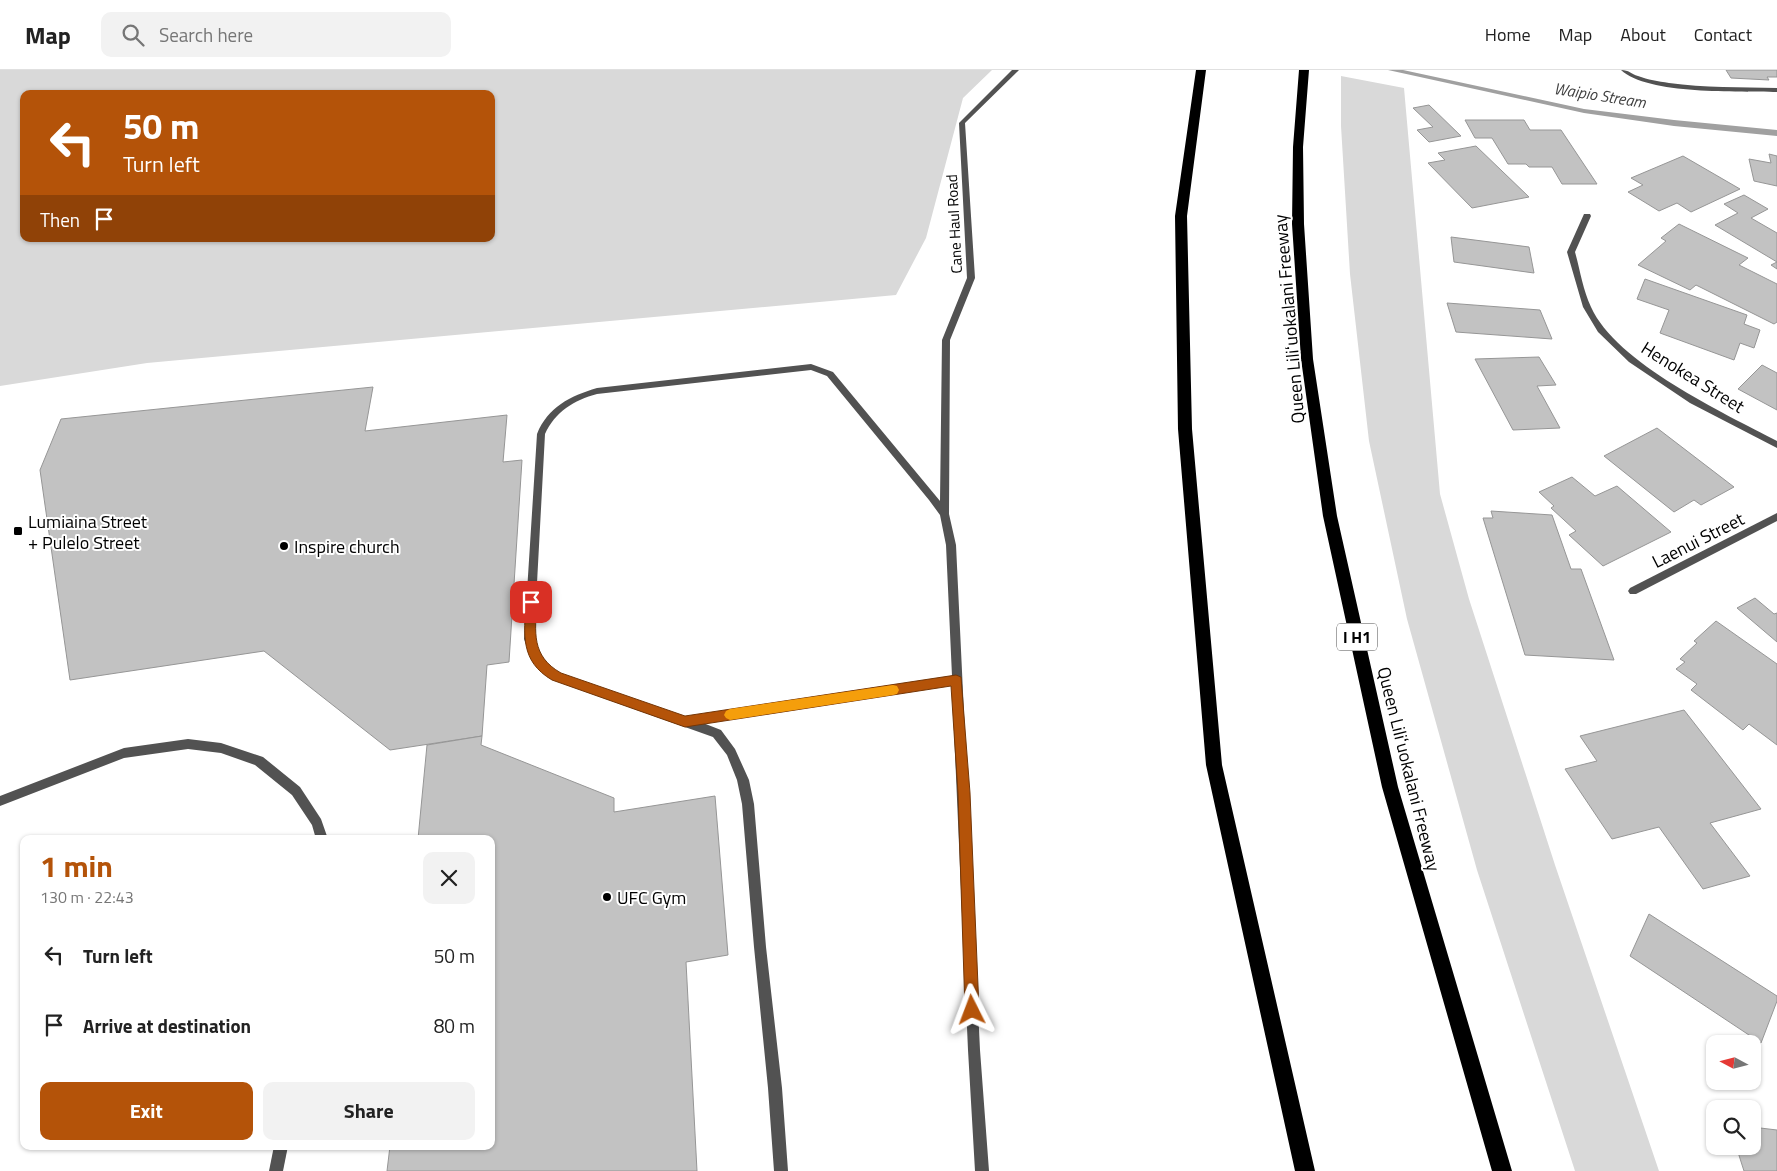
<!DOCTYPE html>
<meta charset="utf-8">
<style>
:root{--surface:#fff;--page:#f2f2f2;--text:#222;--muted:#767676;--line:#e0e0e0;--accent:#b45309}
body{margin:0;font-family:"Titillium Web",sans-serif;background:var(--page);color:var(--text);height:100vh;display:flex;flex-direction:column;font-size:19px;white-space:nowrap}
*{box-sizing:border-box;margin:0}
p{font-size:16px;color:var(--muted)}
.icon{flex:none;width:28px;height:28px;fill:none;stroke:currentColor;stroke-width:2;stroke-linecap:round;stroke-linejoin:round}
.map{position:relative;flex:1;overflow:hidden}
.panel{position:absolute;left:20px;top:765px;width:475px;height:315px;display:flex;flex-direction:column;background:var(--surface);border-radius:10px;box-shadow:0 1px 4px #0004}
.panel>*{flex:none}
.guide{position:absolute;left:20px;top:20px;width:475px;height:152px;border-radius:10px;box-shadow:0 1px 4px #0004;background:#b45309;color:#fff;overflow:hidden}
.needle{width:32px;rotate:277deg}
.fabs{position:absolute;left:1706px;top:965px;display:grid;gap:10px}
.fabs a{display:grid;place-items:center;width:55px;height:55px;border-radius:10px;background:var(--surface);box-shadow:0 1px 4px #0004;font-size:25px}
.pin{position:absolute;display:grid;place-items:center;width:42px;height:42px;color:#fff;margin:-21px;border-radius:10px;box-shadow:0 2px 8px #0006}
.me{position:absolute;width:55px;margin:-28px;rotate:357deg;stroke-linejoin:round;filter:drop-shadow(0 0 4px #0008)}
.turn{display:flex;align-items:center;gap:18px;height:105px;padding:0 20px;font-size:22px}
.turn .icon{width:65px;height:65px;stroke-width:2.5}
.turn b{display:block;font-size:35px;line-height:42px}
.then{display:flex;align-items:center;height:48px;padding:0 20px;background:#0003;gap:10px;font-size:19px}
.round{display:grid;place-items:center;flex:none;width:52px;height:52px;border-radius:10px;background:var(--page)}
.head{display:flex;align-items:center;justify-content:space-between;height:85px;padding:0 20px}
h1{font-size:30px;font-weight:700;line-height:38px;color:var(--accent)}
.action{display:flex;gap:10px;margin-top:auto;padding:10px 20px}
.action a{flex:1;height:58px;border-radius:10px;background:var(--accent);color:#fff;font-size:20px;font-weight:700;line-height:58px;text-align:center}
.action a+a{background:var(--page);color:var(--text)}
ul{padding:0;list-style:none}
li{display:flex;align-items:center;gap:15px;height:70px;padding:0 20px}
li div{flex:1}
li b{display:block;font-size:19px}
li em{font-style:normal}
header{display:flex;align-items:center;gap:30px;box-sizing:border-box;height:70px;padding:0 25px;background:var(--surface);border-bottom:1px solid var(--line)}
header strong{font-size:24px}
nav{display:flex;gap:28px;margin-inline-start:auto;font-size:18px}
.search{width:350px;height:45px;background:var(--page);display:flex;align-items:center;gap:12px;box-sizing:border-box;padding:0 18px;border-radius:10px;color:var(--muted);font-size:19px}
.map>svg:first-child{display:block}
</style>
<header>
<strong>Map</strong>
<div class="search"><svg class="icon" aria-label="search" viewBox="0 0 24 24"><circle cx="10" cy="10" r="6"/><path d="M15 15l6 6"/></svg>Search here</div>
<nav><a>Home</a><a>Map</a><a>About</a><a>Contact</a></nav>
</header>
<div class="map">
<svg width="1777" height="1101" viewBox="0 0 1777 1101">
<rect width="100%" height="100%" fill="#fff"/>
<g fill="#d9d9d9" fill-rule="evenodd">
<path d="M0,0H992L963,28L926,168L896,225L147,293L0,316ZM24,24H491V169H24Z"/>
<polygon points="1341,6 1404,18 1440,424 1469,529 1555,795 1659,1101 1575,1101 1477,800 1407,549 1369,371 1350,204 1341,56"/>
</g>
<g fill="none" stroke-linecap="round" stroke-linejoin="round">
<polygon fill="#a0a0a0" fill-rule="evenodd" points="1388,0 1403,0 1584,39 1674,50 1777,60 1777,66 1674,56 1584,43"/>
</g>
<g fill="#c2c2c2" stroke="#969696">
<polygon points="1726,0 1777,0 1777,7 1767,7 1769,10 1731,8"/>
<polygon points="1429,35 1461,66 1429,72 1417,60 1433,57 1413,38"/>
<polygon points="1465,50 1524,50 1530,60 1561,60 1597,114 1562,114 1552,97 1529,97 1526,94 1508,94 1492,68 1475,68"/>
<polygon points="1476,76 1529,127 1472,138 1428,93 1445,90 1438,83"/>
<polygon points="1769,84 1777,86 1777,116 1754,111 1749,89 1771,93"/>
<polygon points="1683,86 1740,119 1691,142 1677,133 1659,141 1628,122 1643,115 1631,108"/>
<polygon points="1744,125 1768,139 1751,148 1777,163 1777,199 1771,195 1777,192 1715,155 1738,143 1724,134"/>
<polygon points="1679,154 1748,188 1739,195 1777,214 1777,252 1774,254 1696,215 1690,220 1638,195 1666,171 1661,168"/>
<polygon points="1451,167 1529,177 1534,203 1454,192"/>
<polygon points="1645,209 1747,245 1744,254 1760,260 1754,278 1740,273 1734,290 1660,263 1669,240 1637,229"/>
<polygon points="1447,233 1540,240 1552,269 1456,262"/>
<polygon points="1539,287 1556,315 1537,316 1560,358 1513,360 1475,289"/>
<polygon points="1762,295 1777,303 1777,340 1738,319"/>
<polygon points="373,317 365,361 507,345 503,392 522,390 509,592 487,595 482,666 390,680 264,581 70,610 40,400 61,349"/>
<polygon points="1657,358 1734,417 1701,435 1694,430 1674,442 1604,386"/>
<polygon points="1572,407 1595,426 1617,416 1671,462 1603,496 1569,465 1576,461 1551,438 1554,436 1539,422"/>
<polygon points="1491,441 1552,445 1571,499 1581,499 1614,590 1525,585 1483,448 1493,448"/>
<polygon points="1755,528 1774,544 1777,543 1777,572 1737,538"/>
<polygon points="1716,551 1777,594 1777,675 1749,654 1743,660 1691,620 1697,614 1676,599 1685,592 1680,589 1697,573 1694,571"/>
<polygon points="1684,640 1761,739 1710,753 1750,806 1703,819 1659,757 1612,769 1565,699 1597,691 1580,666"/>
<polygon points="482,666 481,675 614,728 614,742 715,726 728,885 686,892 697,1101 387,1101 390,1076 491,1076 491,769 418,769 427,675"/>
<polygon points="1649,844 1777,926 1777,931 1761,973 1630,886"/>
<polygon points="1752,1057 1777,1060 1777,1101 1744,1101 1736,1076 1752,1076"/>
</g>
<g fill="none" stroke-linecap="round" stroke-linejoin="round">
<g fill="#525252" fill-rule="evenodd">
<path d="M1012,0H1019L965,53L975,208L950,270L949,444L956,475L980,980L989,1101H975L968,980L952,615L703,653L721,660L735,679L749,710L754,734L766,877L782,1018L788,1101H774L768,1018L754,877L742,734L737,710L727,685L713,667L553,610C537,600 530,587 524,569L537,364C548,337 570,326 597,318L811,294L833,302L940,431L942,270L967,208L959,53ZM811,300L827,306L929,430L940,445L946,475L952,606L685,647L561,604C547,595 539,584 534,569L545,364C555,342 574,330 597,324Z"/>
<path d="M1621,0C1629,0 1631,4 1638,6C1648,10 1658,11 1669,13C1704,18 1741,17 1777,18V22C1740,21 1647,25 1621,0Z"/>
<polygon points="188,669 221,673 263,687 300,717 321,749 328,769 316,769 312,755 292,725 255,695 221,683 188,679 124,688 0,736 0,726 124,678"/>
<polygon points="274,1076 288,1076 283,1101 269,1101"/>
</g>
<g fill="#525252" fill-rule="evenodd">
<path d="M1584,144H1590L1591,146L1575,182C1580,200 1583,220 1591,237C1616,293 1724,343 1777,371V378L1690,333L1629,292L1598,262L1583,237L1567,182Z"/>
<polygon points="1777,443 1777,451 1636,524 1630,524 1628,521 1630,518"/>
</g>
<g fill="#000" fill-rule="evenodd">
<polygon points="1196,0 1206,0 1187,146 1192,359 1222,695 1315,1101 1295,1101 1206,695 1178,359 1175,146"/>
<polygon points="1299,0 1309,0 1303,77 1304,154 1313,289 1337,446 1398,717 1512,1101 1492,1101 1382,717 1323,446 1301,289 1292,154 1293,77"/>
</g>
</g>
<path fill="#b45309" stroke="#753606" d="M531,528L537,532C535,562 531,586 561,603L685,646L956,605L961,607L970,723L979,940L977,946L972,948L967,946L965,940L958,723L951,616L685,657L552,610C520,591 524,565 526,532Z"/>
<polygon fill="#f59e0b" points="893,615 897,616 899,620 897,624 893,625 730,650 726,648 724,645 726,641 730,639"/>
<g fill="#000" stroke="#fff" stroke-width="2">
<rect x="13" y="456" width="10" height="10" rx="2.5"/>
<circle cx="284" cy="476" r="5"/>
<circle cx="607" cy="827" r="5"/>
</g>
<g text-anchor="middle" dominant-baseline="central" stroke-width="4" stroke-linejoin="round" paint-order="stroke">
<g font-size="15" fill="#000" stroke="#fff">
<text transform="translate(954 154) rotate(-93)">Cane Haul Road</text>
</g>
<g font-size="16" font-style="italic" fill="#414141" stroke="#fff">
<text transform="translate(1600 25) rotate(9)">Waipio Stream</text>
</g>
<rect fill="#fff" stroke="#4c4c4c" stroke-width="1" x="1337" y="553.5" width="40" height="27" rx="4"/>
<g font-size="16" font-weight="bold" fill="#000">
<text x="1357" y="567">I H1</text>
</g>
<g font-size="18" fill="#000" stroke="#fff">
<text transform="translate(1289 249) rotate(-95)">Queen Liliʻuokalani Freeway</text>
<text transform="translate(1693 307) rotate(32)">Henokea Street</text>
<text transform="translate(1698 470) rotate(-27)">Laenui Street</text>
<text transform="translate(1409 699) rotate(76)">Queen Liliʻuokalani Freeway</text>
</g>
<g font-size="18" fill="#000" stroke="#fff" text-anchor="start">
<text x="28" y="451">Lumiaina Street<tspan x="28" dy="21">+ Pulelo Street</tspan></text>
<text x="294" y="476">Inspire church</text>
<text x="617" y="827">UFC Gym</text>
</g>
</g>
</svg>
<div class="fabs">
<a><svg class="needle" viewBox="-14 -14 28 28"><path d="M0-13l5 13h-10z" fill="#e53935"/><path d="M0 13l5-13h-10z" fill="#767676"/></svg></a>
<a><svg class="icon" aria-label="search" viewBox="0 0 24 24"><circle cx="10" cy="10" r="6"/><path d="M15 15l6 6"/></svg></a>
</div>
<div class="pin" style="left:531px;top:532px;background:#d93025"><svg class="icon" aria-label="arrive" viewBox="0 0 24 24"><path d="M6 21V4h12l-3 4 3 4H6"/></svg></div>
<svg class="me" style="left:972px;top:940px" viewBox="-20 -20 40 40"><path d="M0-17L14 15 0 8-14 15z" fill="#b45309" stroke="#fff" stroke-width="4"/></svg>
<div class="guide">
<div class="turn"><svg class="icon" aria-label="left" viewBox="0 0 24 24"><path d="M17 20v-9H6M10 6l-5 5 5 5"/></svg><div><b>50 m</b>Turn left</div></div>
<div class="then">Then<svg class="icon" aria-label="arrive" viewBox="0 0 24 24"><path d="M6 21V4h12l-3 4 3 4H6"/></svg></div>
</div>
<section class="panel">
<div class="head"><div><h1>1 min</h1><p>130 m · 22:43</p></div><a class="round"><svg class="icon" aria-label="close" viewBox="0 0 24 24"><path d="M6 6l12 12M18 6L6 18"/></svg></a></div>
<ul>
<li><svg class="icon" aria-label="left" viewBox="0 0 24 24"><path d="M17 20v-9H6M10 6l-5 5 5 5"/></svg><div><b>Turn left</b></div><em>50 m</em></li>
<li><svg class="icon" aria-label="arrive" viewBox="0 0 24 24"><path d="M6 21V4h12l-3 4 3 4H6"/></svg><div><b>Arrive at destination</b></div><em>80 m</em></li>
</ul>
<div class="action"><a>Exit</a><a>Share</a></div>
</section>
</div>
